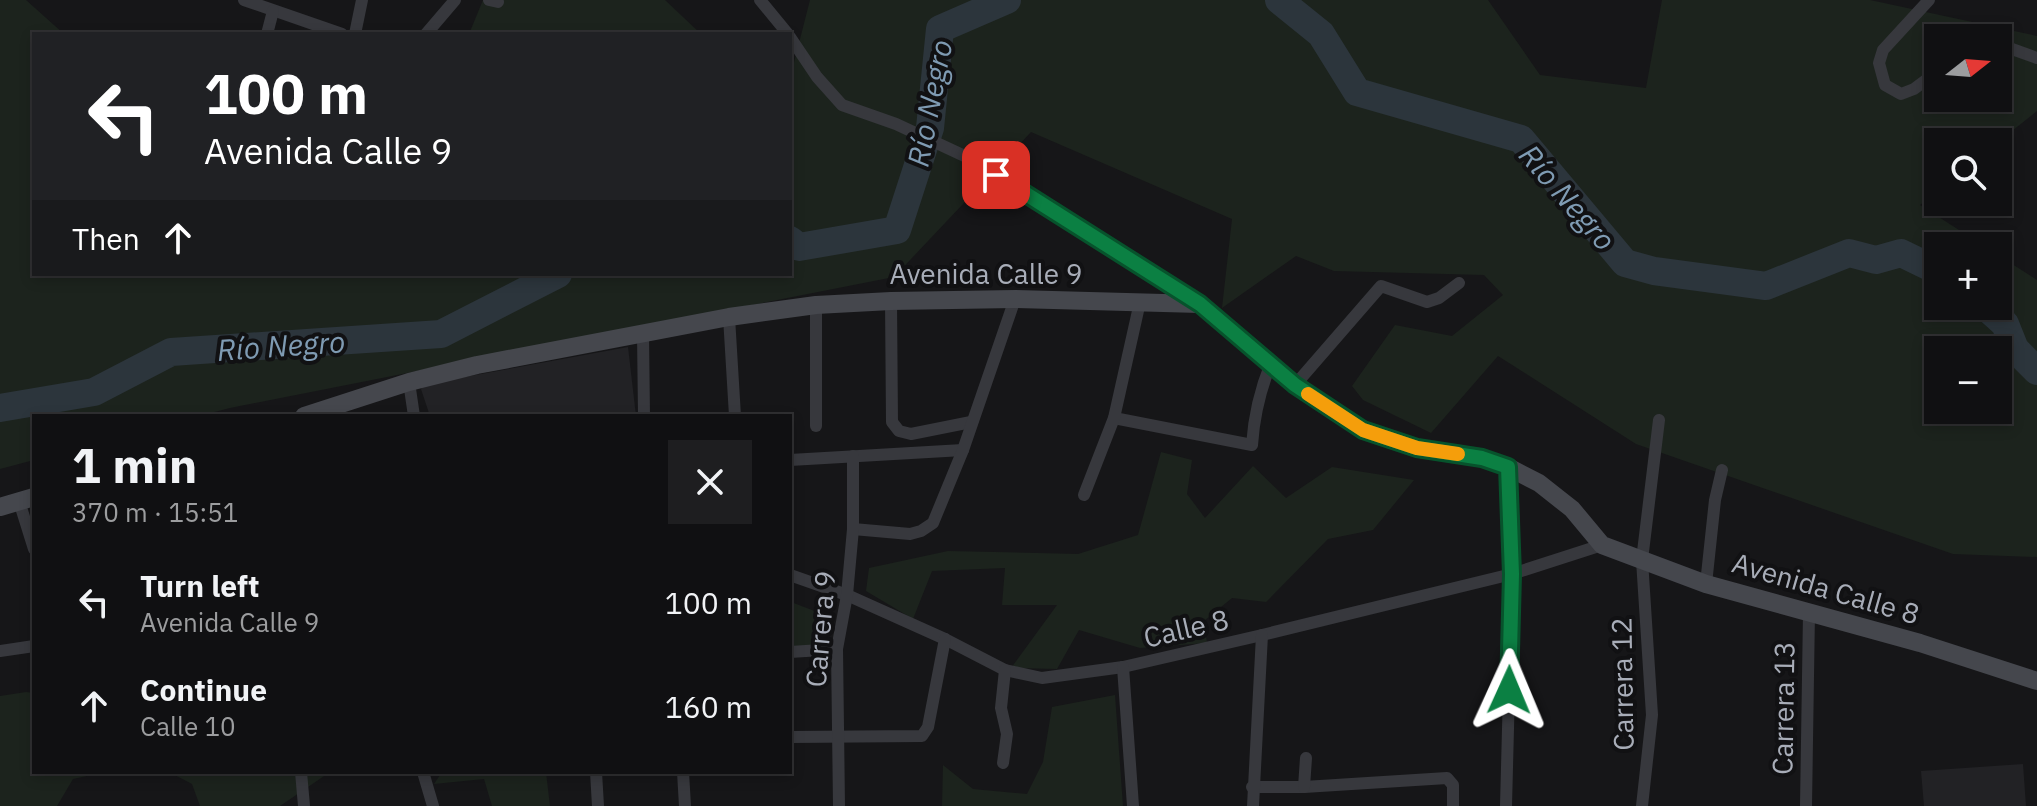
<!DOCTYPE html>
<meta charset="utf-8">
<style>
:root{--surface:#101012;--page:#1e1e20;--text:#f1f3f6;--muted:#9c9d9f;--line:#303032}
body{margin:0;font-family:"IBM Plex Sans",sans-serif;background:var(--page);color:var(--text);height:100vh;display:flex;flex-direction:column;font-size:30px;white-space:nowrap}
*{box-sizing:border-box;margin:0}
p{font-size:26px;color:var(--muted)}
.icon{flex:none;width:44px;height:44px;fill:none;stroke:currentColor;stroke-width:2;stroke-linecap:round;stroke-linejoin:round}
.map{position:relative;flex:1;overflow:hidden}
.details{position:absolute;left:32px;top:414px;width:760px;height:360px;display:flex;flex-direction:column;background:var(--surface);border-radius:0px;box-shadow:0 4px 12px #0003,0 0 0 2px var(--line)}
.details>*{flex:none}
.top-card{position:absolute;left:32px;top:32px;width:760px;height:244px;border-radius:0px;box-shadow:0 4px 12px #0003,0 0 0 2px var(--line);background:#202124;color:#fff;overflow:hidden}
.needle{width:52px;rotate:73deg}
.buttons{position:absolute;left:1924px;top:24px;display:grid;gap:16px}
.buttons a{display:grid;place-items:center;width:88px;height:88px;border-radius:0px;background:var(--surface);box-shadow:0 4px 12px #0003,0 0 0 2px var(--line);font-size:40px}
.pin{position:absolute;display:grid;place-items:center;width:68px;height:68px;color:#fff;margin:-34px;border-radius:16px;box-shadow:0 4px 12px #0006}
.me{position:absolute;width:88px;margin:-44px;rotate:1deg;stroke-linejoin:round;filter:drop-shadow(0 0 6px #0008)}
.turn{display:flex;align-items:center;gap:28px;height:168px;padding:0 40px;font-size:36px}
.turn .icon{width:104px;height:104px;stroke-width:2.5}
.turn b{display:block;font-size:56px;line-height:68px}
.then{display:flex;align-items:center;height:76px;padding:0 40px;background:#0003;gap:16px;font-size:30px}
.round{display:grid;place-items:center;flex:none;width:84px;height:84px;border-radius:0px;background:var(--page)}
.headline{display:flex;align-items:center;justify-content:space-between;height:136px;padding:0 40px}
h1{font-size:48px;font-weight:700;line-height:60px}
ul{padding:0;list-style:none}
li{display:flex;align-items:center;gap:24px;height:104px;padding:0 40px}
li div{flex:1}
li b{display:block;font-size:30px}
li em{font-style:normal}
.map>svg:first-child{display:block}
</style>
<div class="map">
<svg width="2037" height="806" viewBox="0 0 2037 806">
<rect width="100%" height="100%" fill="#161618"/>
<g fill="#222225">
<polygon points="628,347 636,416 430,416 421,389 425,385 459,378"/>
<polygon points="2023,764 2026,806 1924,806 1921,771"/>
</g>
<g fill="#1c231d" fill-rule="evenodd">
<path d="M0,0H26L64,34H34V274H790V78L810,0H1488L1540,75L1646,88L1662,0H1870L2037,36V111L1998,142H1938V190L1920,205L1984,246H1938V306H1998V255L2037,280V557L1953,554L1636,444L1498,356L1431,433L1363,400L1352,386L1395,325L1452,336L1503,295L1484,275L1334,271L1296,256L1222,308L1232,219L1031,132L894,277L230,408L199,416H34V460L0,469ZM1938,38H1998V98H1938ZM1938,350H1998V410H1938Z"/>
<polygon points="483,0 665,0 701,34 469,34"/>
<polygon points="1161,452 1192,460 1187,494 1205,518 1253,466 1286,498 1332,467 1414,480 1373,530 1328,539 1266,602 1232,598 1204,621 1207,643 1140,648 1079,630 1057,669 1011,668 1057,605 1002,605 1005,568 932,571 913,619 866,591 869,568 948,551 1078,554 1138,535"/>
<polygon points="791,602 825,615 821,647 790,649"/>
<polygon points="26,692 34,693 34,772 105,772 73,779 57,806 0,806 0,696"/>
<polygon points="1115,695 1123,806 942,806 943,765 973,789 1027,794 1043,762 1052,707"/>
<polygon points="169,772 330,772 280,806 200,806 192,784"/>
<polygon points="442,772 546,772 550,806 492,806 484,779 434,784"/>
</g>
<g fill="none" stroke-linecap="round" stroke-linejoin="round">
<g stroke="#2c353c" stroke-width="28">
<polyline points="1279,0 1321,34 1357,92 1521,139 1625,263 1654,271 1766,286 1849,253 1876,260 1901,253 1938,271"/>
<polyline points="790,240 799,247 897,230 930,128 940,29 1007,0"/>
<polyline points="1985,306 2005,324 2015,349 2037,371"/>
<polyline points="0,408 94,392 171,352 441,334 558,274"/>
</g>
<g stroke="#37383d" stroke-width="12">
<polyline points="244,0 342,34"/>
<polyline points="489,0 498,2"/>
<polyline points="760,0 788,34"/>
<polyline points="1929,0 1883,50 1879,63 1885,85 1901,94 1914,89 1938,71"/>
<polyline points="267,34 273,11"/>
<polyline points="355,34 362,0"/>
<polyline points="426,34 455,0"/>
<polyline points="790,37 817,77 842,105 896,124 971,159 1197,302"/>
<polyline points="1998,44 2037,58"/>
<polyline points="891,301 892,422 899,431 911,434 971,422"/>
<polyline points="816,305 816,426"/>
<polyline points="729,317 735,416"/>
<polyline points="643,334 644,416"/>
<polyline points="409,382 414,416"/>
<polyline points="1295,385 1381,286 1427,302 1439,298 1459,283"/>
<path d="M1114,418L1252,445C1254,415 1260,390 1271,363"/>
<polyline points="790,460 963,450"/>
<polyline points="1084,495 1114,418 1140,302"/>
<polyline points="19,501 34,549"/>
<polyline points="853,529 910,534 921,531 933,523 963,450 1015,299"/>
<polyline points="790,575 847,595 945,639 1005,670 1042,678 1123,667 1262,635 1512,574 1602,545"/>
<polyline points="1706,584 1715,500 1722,470"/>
<polyline points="0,651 34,646"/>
<polyline points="790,652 837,649"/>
<polyline points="1123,667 1133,806"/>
<polyline points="790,737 922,736 928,727 945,639"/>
<polyline points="1003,763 1007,734 1001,708 1005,670"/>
<polyline points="301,772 304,806"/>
<polyline points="423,772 433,806"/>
<polyline points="596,772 598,806"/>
<polyline points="683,772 685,806"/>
<polyline points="1252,787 1304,787 1447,778 1453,785 1453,806"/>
<polyline points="1304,787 1306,758"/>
<polyline points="839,806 837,649 847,595 853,529 853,456"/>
<polyline points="1253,806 1262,635"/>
<polyline points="1506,806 1512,574 1508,467"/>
<polyline points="1642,806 1652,715 1642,560 1659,420"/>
<polyline points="1806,806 1809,612"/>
</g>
<g stroke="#45474d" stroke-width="18">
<polyline points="304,416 409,382 477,365 729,317 816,305 891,301 1015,299 1200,304 1295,385 1363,430 1417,448 1482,458 1508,467 1539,483 1572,509 1602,545 1706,584 1920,643 2037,681"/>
<polyline points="0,507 34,497"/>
</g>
</g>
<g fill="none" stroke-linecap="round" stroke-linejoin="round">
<g stroke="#07532c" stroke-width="20">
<polyline id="route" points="996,175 1200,304 1295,385 1363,430 1417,448 1482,458 1508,467 1512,574 1509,690"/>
</g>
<use href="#route" stroke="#0b8043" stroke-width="14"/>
<polyline stroke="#f59e0b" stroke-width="14" points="1308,394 1363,430 1417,448 1458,454"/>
</g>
<g text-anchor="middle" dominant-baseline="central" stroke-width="8" stroke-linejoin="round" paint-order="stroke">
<g font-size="28" fill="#a8adb8" stroke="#111113">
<text x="986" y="273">Avenida Calle 9</text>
<text transform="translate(1826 588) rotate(16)">Avenida Calle 8</text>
<text transform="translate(1186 628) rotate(-13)">Calle 8</text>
<text transform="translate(820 629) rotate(-85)">Carrera 9</text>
<text transform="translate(1622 684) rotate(-91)">Carrera 12</text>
<text transform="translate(1783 708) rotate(-89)">Carrera 13</text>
</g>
<g font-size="30" font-style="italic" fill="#7f9bb3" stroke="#111113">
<text transform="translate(929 103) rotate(-79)">Río Negro</text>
<text transform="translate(1568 197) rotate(49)">Río Negro</text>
<text transform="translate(281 345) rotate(-4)">Río Negro</text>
</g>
</g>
</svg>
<div class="buttons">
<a><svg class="needle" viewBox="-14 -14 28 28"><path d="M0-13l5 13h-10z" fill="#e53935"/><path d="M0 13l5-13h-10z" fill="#9c9d9f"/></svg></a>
<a><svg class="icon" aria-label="search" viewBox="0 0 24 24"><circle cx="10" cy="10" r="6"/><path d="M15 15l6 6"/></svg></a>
<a>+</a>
<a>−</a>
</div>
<div class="pin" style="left:996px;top:175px;background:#d93025"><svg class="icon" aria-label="arrive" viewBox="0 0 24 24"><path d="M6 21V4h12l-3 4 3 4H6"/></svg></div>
<svg class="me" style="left:1509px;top:690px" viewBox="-20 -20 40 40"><path d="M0-17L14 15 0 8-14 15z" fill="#0b8043" stroke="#fff" stroke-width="4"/></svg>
<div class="top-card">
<div class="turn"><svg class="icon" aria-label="left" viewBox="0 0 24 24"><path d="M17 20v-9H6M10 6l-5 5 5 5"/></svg><div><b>100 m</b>Avenida Calle 9</div></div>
<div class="then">Then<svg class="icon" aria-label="ahead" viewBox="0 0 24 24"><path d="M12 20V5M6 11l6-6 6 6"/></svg></div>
</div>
<section class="details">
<div class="headline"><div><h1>1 min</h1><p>370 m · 15:51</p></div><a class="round"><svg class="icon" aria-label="close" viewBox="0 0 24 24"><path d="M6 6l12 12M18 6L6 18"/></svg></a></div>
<ul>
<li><svg class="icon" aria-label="left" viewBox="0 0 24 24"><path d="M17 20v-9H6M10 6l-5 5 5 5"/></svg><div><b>Turn left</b><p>Avenida Calle 9</p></div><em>100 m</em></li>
<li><svg class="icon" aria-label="ahead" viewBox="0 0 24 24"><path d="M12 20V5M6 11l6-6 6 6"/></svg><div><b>Continue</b><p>Calle 10</p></div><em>160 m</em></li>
</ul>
</section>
</div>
